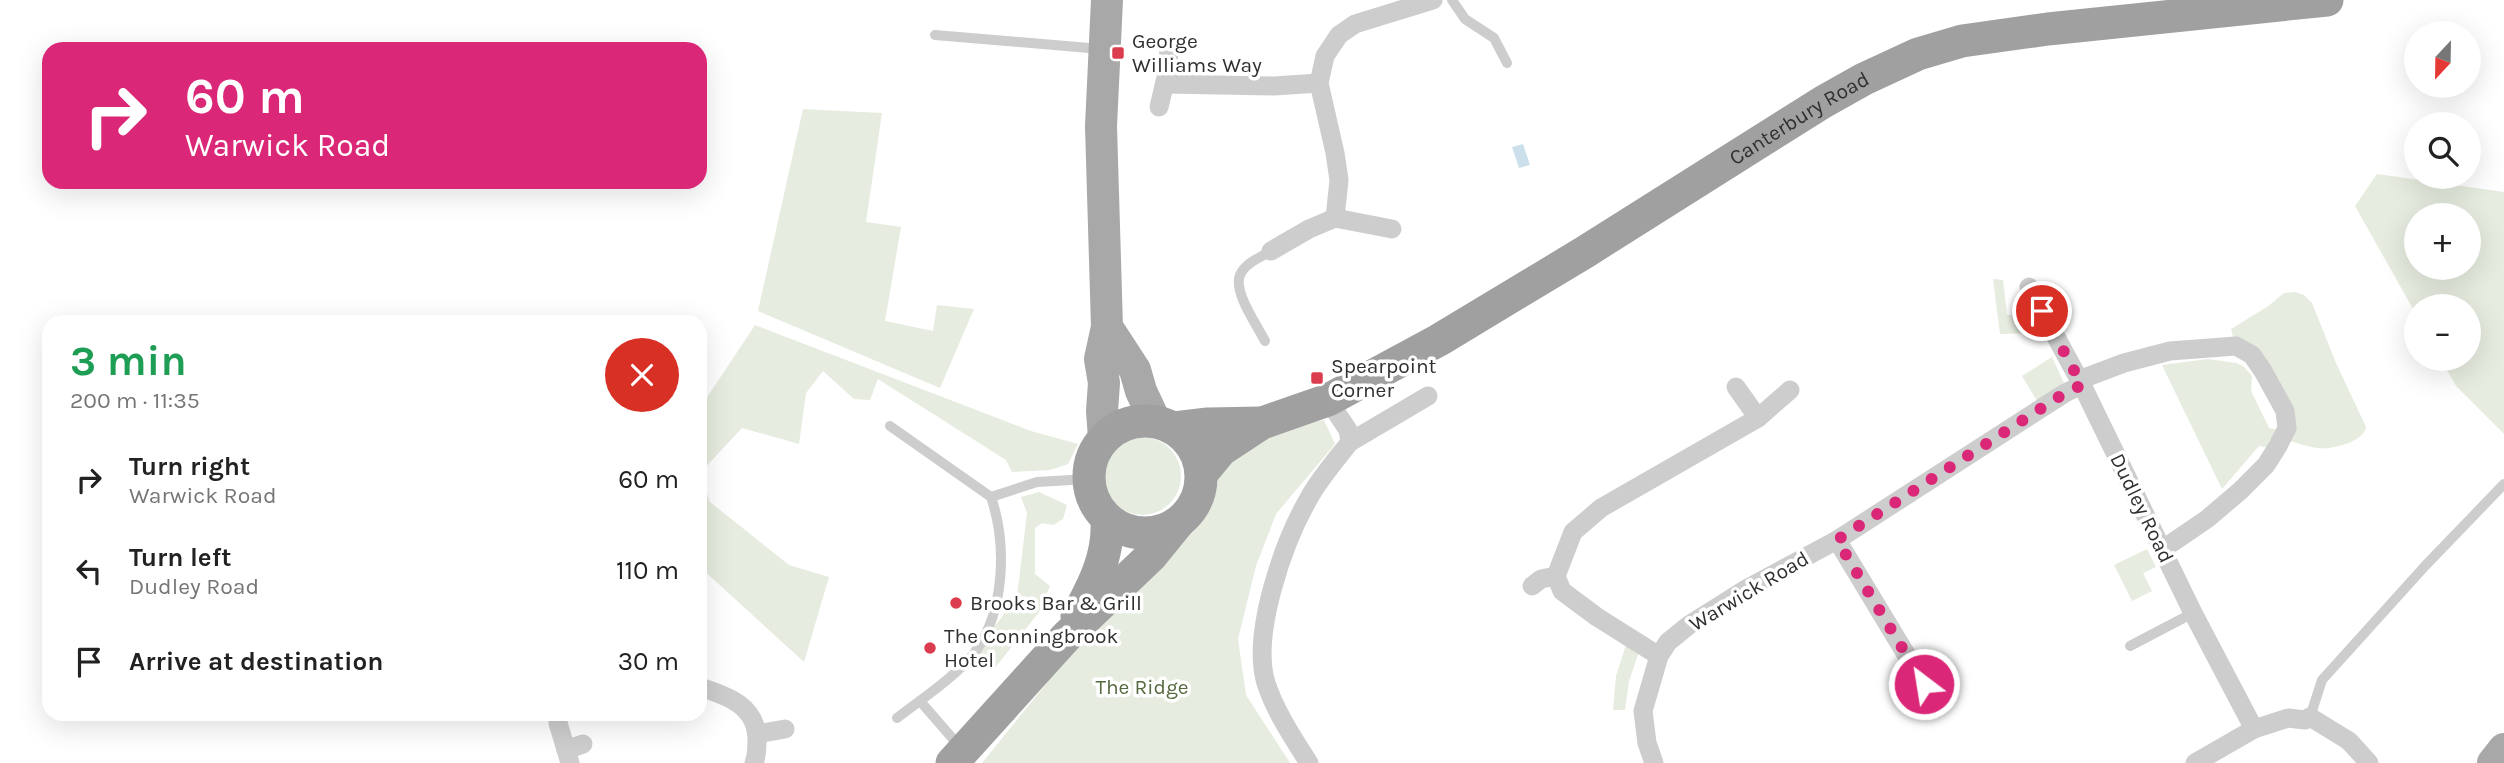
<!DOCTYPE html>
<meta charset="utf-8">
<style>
:root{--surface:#fff;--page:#f6f6f6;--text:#222;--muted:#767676}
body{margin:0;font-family:Karla,sans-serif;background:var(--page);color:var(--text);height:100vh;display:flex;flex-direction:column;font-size:26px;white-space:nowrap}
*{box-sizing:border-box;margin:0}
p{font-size:23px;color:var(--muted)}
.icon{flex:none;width:38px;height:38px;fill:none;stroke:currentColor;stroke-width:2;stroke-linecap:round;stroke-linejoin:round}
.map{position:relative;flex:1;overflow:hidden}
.sheet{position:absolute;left:42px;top:315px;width:665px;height:406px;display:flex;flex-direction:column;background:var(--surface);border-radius:21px;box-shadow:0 7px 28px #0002}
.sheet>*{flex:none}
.banner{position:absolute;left:42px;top:42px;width:665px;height:147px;border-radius:21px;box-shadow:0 7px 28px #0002;background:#db2777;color:#fff;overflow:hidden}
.needle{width:46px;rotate:202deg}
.tools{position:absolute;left:2404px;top:21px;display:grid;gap:14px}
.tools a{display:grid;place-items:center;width:77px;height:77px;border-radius:50%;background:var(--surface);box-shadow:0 7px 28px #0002;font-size:35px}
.pin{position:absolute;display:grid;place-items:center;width:60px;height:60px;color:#fff;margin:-30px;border:4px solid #fff;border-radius:50%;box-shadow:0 2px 7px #0007}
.me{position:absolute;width:77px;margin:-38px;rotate:329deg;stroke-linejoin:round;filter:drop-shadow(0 0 5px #0008)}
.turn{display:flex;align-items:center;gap:24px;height:147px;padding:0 28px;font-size:32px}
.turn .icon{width:91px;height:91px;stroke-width:2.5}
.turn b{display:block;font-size:49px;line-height:60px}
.round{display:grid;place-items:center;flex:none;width:74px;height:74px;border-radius:37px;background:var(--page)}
.head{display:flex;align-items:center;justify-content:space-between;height:119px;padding:0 28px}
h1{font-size:42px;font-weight:700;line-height:52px;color:#1e9e55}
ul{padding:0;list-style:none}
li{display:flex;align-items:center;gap:21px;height:91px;padding:0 28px}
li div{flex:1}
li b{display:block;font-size:26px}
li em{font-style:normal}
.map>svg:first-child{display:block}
</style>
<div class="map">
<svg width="2504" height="763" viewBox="0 0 2504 763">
<rect width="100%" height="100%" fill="#fff"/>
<g fill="#e6ecdf" fill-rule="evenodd">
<polygon points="803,109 882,113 866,222 901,227 885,321 933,331 937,305 974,309 940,388 758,311"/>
<path d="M2377,174L2504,192V434L2456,386L2441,359H2469V306H2417V316L2355,206ZM2417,215H2469V268H2417Z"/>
<polygon points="1993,279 2003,280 2007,315 2035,314 2045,336 2037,333 2000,334"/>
<path d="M2295,292L2304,295L2312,303L2336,363L2366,427C2364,442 2331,450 2318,448C2308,447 2298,443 2289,441L2291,426L2233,337L2231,329L2267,307L2284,293Z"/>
<polygon points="755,325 1031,431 1078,444 1068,464 1050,470 1012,472 1006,460 878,379 870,400 854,399 823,371 806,393 799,444 742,428 700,473 710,502 789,565 829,577 804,662 700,567 700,408"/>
<polygon points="2052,357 2064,383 2037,401 2022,376"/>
<polygon points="2208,359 2236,363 2243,366 2252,376 2251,391 2269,428 2278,430 2270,448 2259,446 2222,489 2162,365"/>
<polygon points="1324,420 1335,444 1276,514 1256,566 1238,639 1246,695 1290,763 982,763 1080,642 1152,574 1204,505 1217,463 1269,431"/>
<circle cx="1142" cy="476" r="39"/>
<polygon points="1039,492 1067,505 1063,519 1053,525 1042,523 1035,528 1035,574 1050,586 1039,612 995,668 977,656 988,635 1017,597 1027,513 1021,497"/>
<polygon points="2147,549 2156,567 2143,573 2152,591 2132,601 2114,565"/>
<polygon points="1626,645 1639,652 1629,681 1625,710 1613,710 1616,676"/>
</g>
<polygon fill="#cce0eb" points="1523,144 1530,165 1519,168 1512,147"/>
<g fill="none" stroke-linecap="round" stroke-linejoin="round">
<g stroke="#cdcdcd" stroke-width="10">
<polyline points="1452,0 1465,19 1494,38 1507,63"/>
<polyline points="935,35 1101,49"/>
<path d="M1265,341C1257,325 1233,292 1240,275C1245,263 1261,257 1271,251"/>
<polyline points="890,426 991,497 1037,482 1088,479"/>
<polyline points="2130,646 2193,613"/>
<polyline points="920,701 960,747"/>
<polyline points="2310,717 2322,680 2425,566 2504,484"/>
<path d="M897,718C919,701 959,674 975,652C1005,611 1007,544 991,497"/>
</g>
<g stroke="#cdcdcd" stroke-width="19">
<polyline points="1165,84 1274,86 1319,83"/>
<polyline points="1159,107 1168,69 1169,47"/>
<polyline points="1335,218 1339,180 1335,153 1319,83 1325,56 1339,35 1355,24 1433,0"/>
<polyline points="1271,251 1309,229 1335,218 1392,229"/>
<polyline points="2029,287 2082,385 2193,613 2254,729"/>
<polyline points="1736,387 1758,418"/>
<polyline points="1350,442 1428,396"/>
<polyline points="1837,540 1924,684"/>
<polyline points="1532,586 1541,579 1556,576"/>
<polyline points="1659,656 1597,617 1562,591 1556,576 1573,532 1601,508 1758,418 1790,390"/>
<path d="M700,687C728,696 757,706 757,740C757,748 757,756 754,763"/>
<polyline points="559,714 558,723 570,763"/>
<polyline points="757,734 785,729"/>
<polyline points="566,750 583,744"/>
<path d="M1309,763C1293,738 1275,711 1266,683C1251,634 1284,541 1309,498C1320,478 1336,460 1350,442L1348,430L1328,400"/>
<polyline points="1654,763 1647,743 1643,711 1659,656 1668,642 1689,625 1746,589 1837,540 2065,393 2082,385 2087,377 2124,363 2170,351 2236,346 2252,355 2263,371 2285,411 2287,428 2278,446 2266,465 2240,491 2207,519 2163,549"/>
<polyline points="2195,763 2254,729 2288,718 2305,720 2310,717 2349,741 2369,763"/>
</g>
<g stroke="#a8a8a8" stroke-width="32">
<polyline points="1107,327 1135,370 1141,391 1155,421"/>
<polyline points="1104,438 1102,411 1104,383 1100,359 1107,327 1101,126 1107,0"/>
<polyline points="2493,763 2504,749"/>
</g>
<g stroke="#a0a0a0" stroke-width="33">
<circle cx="1145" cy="477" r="56"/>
<polyline points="1174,428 1208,424 1262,423"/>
<path id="s1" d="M1202,473L1221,450L1262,423L1328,400L1439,340L1585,252L1823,102L1864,79L1918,54L1962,41L2048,29L2327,0"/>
<path d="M1077,616C1094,585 1109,556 1107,520"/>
<polyline points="952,763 1066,637 1151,556 1177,524"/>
</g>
</g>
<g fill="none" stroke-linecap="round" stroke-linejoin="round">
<polyline stroke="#db2777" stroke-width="12" stroke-dasharray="0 21.6" points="1924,684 1837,540 2065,393 2082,385 2042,311"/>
</g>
<g fill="#dc3d4e" stroke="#fff" stroke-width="2.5">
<rect x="1111" y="46" width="14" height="14" rx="3.5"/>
<rect x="1310" y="371" width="14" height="14" rx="3.5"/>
<circle cx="956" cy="603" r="7"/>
<circle cx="930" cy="648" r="7"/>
</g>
<g text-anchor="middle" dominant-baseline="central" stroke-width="7" stroke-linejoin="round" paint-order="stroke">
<g font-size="21" fill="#303030" stroke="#fff" text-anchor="start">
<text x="1132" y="41">George<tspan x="1132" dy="24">Williams Way</tspan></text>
<text x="1331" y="366">Spearpoint<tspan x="1331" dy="24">Corner</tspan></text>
<text x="970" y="603">Brooks Bar &amp; Grill</text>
<text x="944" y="636">The Conningbrook<tspan x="944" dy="24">Hotel</tspan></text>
</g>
<g font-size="21" fill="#303030" stroke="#fff">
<text stroke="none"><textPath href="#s1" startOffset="698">Canterbury Road</textPath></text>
<text transform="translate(2142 508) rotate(64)">Dudley Road</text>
<text transform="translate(1749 591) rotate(-31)">Warwick Road</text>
</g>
<g font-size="21" fill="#556a3f" stroke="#fff">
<text x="1142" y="687">The Ridge</text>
</g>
</g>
</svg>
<div class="tools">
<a><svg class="needle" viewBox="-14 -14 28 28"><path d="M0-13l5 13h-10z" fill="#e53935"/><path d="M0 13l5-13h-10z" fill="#767676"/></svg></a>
<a><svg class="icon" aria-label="search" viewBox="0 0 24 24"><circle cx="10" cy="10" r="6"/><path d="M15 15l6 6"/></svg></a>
<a>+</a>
<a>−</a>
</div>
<div class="pin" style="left:2042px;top:311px;background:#d93025"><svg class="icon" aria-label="arrive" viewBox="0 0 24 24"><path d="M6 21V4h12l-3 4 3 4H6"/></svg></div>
<svg class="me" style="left:1924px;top:684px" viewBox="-20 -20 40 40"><circle r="17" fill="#db2777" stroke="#fff" stroke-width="3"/><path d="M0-11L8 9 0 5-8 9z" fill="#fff"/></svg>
<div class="banner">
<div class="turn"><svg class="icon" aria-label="right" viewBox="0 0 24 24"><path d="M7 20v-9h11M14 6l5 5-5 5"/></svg><div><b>60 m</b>Warwick Road</div></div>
</div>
<section class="sheet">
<div class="head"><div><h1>3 min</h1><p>200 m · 11:35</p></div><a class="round" style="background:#d93025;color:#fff"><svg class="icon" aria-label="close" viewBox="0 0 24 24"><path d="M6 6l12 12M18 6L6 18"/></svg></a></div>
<ul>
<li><svg class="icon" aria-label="right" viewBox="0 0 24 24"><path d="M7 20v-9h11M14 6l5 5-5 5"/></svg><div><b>Turn right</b><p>Warwick Road</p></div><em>60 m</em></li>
<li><svg class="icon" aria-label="left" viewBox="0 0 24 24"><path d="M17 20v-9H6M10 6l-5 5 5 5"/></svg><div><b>Turn left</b><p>Dudley Road</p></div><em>110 m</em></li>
<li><svg class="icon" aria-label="arrive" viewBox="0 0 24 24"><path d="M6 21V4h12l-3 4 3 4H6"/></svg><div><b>Arrive at destination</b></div><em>30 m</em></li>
</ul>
</section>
</div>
